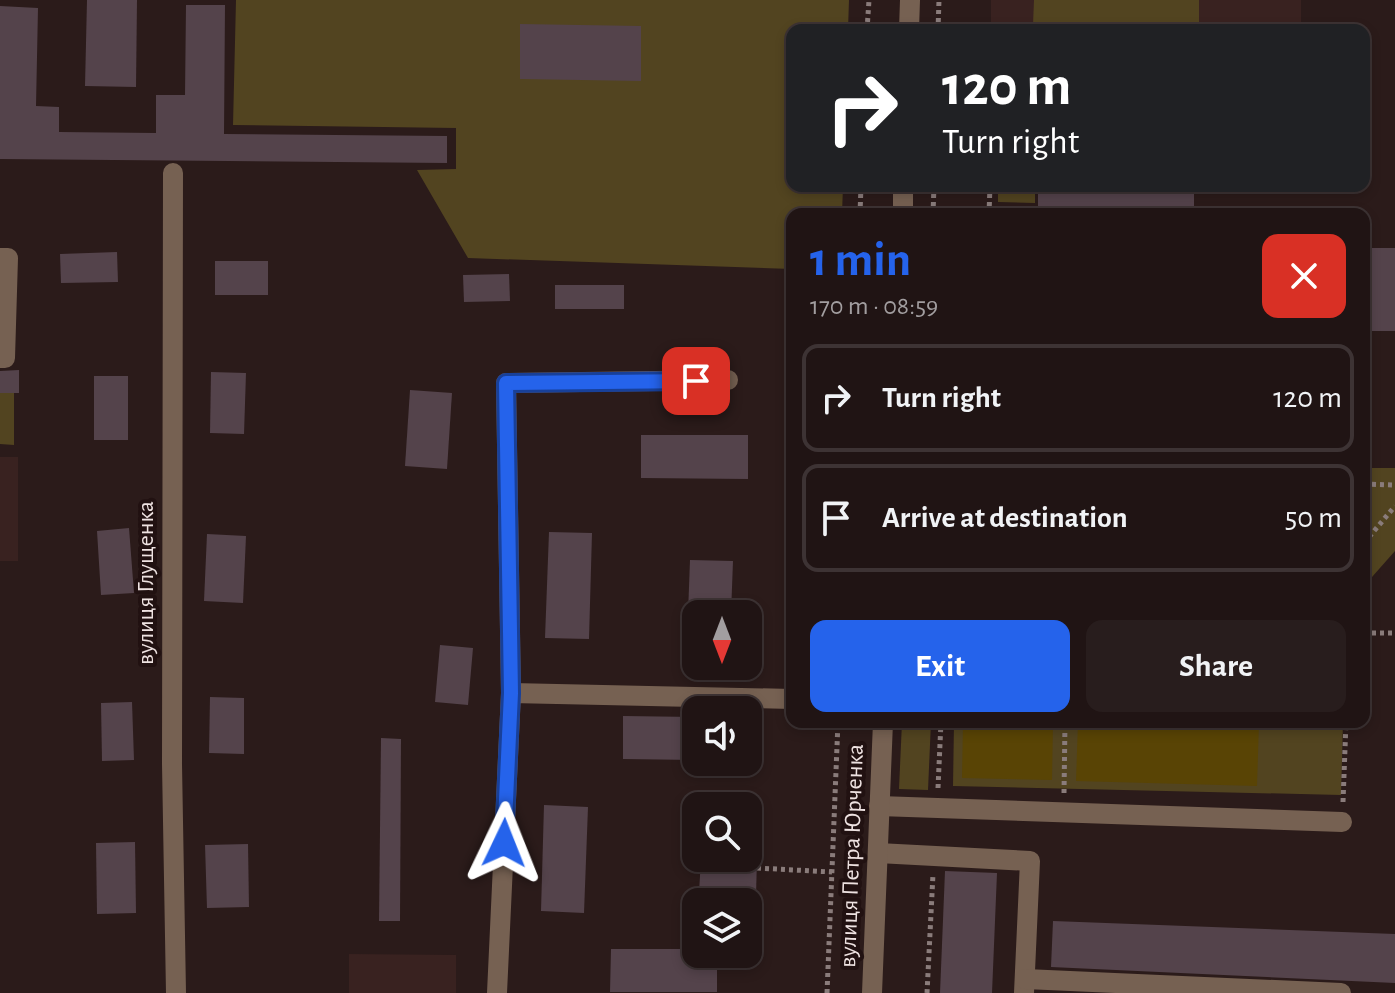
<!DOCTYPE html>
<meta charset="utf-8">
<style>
:root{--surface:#201414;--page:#281d1d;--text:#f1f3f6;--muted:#a29ea0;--line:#3d3334;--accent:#2563eb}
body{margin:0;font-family:"Alegreya Sans",sans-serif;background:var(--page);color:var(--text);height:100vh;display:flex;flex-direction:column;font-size:30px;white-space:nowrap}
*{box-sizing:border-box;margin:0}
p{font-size:26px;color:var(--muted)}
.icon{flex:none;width:44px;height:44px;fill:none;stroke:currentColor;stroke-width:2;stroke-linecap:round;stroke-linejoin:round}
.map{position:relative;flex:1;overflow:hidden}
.details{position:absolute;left:786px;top:208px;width:584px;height:520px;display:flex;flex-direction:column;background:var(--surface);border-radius:16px;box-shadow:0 4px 12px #0003,0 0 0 2px var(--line)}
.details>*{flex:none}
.guide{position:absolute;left:786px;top:24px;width:584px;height:168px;border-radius:16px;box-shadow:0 4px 12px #0003,0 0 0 2px var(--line);background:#202124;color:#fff;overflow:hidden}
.needle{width:52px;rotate:180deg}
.buttons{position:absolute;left:682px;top:600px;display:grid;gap:16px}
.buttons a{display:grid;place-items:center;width:80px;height:80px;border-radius:16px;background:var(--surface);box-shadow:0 4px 12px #0003,0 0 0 2px var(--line);font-size:40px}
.pin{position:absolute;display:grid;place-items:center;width:68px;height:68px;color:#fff;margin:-34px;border-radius:16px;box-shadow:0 4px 12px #0006}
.me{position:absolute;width:88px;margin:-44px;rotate:2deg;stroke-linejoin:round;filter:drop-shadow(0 0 6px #0008)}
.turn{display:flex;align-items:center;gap:28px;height:168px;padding:0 24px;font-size:36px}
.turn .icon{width:104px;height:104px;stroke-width:2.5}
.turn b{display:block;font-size:56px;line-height:68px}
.round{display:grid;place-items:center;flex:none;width:84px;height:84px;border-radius:16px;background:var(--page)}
.summary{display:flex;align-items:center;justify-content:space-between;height:136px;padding:0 24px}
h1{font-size:48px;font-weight:600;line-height:60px;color:var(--accent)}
.action{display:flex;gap:16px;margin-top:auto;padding:16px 24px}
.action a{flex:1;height:92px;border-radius:16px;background:var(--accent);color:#fff;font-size:32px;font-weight:600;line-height:92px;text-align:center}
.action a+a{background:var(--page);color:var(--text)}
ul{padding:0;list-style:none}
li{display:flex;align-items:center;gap:24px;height:108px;margin:0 16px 12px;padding:0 8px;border:4px solid var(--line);border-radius:16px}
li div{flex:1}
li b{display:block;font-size:30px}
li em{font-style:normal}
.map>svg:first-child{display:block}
</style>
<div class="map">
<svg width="1395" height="993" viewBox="0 0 1395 993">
<rect width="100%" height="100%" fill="#2b1b1a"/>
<g fill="#392220">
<rect x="991" y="0" width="310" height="30"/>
<rect x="0" y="457" width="18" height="104"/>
<polygon points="349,954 456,955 456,993 349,993"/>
</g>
<g fill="#524420">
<polygon points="236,0 849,0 848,30 792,30 792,186 843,186 842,214 792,214 792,269 468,258 417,170 456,169 456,128 233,125"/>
<polygon points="1034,0 1199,0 1199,26 1033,25"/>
<polygon points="998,186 1035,186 1035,203 998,202"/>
<polygon points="0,393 14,393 14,445 0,444"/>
<polygon points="1364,468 1395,468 1395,551 1364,586"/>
<polygon points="902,722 931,722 928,790 899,789"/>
<polygon points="954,722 1343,722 1341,795 953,786"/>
</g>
<g fill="#594405">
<polygon points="986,722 1053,722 1052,780 962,778 963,725 985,726"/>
<polygon points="1078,722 1259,722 1257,786 1076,781"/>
</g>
<g fill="#54434b">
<polygon points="87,0 137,0 136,87 85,86"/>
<polygon points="186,5 225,5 224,134 447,136 447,163 0,159 0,6 38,8 36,106 59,107 59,132 156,133 156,95 185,95"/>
<polygon points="520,24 641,26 641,81 520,79"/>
<rect x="1038" y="186" width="156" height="28"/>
<rect x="1364" y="248" width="31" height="83"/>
<polygon points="117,252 118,282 61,283 60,254"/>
<rect x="215" y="261" width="53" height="34"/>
<polygon points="509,274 510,301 464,302 463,275"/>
<rect x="555" y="285" width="69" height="24"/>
<polygon points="19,370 19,393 0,393 0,371"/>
<polygon points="211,372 246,373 244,434 210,433"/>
<rect x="94" y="376" width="34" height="64"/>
<polygon points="410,390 452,393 447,469 405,466"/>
<polygon points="641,435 748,435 748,479 641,478"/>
<polygon points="129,528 134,593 101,595 97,531"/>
<polygon points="549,532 592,533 589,639 545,638"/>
<polygon points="207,534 246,536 243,603 204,601"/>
<polygon points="690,560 733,561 731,614 688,614"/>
<polygon points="440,645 473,648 468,705 435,702"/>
<polygon points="210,697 244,698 244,754 209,753"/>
<polygon points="132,702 134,760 102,761 101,703"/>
<polygon points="623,716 696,717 696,760 623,759"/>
<polygon points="381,738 401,739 400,921 379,921"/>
<polygon points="544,805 588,807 584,913 541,911"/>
<polygon points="135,842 136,913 97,914 96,843"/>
<polygon points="248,844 249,907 207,908 205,845"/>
<polygon points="701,858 757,858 756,896 699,893"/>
<polygon points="945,871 997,873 992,993 940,993"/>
<polygon points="1053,921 1395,934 1395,983 1051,967"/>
<polygon points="611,949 696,949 696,954 717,954 717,992 610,992"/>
</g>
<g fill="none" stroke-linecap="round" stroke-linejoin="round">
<g stroke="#8a7c7b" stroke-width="5" stroke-dasharray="4 4" stroke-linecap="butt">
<polyline points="867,30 869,0"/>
<polyline points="938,30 939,0"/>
<polyline points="860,214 861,186"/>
<polyline points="933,214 934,186"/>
<polyline points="989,214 990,186"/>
<polyline points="1364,484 1395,485"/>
<polyline points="1364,543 1395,506"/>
<polyline points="1364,633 1395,633"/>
<polyline points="938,788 941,722"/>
<polyline points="1064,793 1065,722"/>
<polyline points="1343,802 1346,722"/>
<polyline points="757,868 832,872"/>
<polyline points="827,993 838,722"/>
<polyline points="927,993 933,874"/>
</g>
<g stroke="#766152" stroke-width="20">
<polyline points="909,30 910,0"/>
<polyline points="173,173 172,764 176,993"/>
<polyline points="903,214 903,186"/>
<polyline points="0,258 8,258 5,358 0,358"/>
<polyline points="511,693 506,383 728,380"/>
<polyline points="879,806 1342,822"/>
<polyline points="878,853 1030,861 1024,993"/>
<polyline points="1025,979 1341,993"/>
<polyline points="497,993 511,693 792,699"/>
<polyline points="872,993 883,722"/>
</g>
</g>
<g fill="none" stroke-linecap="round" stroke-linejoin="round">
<g stroke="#184099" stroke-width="20">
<polyline id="route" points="504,843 511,693 506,383 696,381"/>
</g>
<use href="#route" stroke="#2563eb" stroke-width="14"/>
</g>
<g text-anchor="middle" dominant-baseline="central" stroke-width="8" stroke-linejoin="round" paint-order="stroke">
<g font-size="24" fill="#eee2e1" stroke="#211111">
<text transform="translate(146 583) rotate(-90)">вулиця Глущенка</text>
<text transform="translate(852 856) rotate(-88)">вулиця Петра Юрченка</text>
</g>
</g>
</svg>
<div class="buttons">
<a><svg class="needle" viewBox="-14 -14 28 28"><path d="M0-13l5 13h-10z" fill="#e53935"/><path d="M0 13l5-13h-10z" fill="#a29ea0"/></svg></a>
<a><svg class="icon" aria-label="sound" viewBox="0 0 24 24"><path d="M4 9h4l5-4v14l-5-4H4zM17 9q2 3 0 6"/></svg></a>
<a><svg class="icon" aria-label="search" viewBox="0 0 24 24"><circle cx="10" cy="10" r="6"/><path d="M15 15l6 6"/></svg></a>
<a><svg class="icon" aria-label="layers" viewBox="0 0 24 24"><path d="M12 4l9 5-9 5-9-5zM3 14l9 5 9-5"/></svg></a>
</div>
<div class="pin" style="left:696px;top:381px;background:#d93025"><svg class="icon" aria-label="arrive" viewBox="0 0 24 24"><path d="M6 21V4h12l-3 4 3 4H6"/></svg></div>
<svg class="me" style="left:504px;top:843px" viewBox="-20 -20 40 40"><path d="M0-17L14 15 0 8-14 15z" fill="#2563eb" stroke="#fff" stroke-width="4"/></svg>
<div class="guide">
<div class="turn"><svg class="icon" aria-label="right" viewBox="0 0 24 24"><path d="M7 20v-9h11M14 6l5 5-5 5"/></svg><div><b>120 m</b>Turn right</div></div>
</div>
<section class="details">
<div class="summary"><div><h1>1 min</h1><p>170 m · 08:59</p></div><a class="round" style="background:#d93025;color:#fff"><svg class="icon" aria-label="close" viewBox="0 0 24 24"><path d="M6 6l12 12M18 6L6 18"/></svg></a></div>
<ul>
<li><svg class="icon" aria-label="right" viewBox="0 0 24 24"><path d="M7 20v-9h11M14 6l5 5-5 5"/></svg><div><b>Turn right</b></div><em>120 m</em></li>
<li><svg class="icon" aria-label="arrive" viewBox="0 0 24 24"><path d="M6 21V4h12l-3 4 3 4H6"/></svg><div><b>Arrive at destination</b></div><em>50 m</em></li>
</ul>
<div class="action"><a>Exit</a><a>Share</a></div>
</section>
</div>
